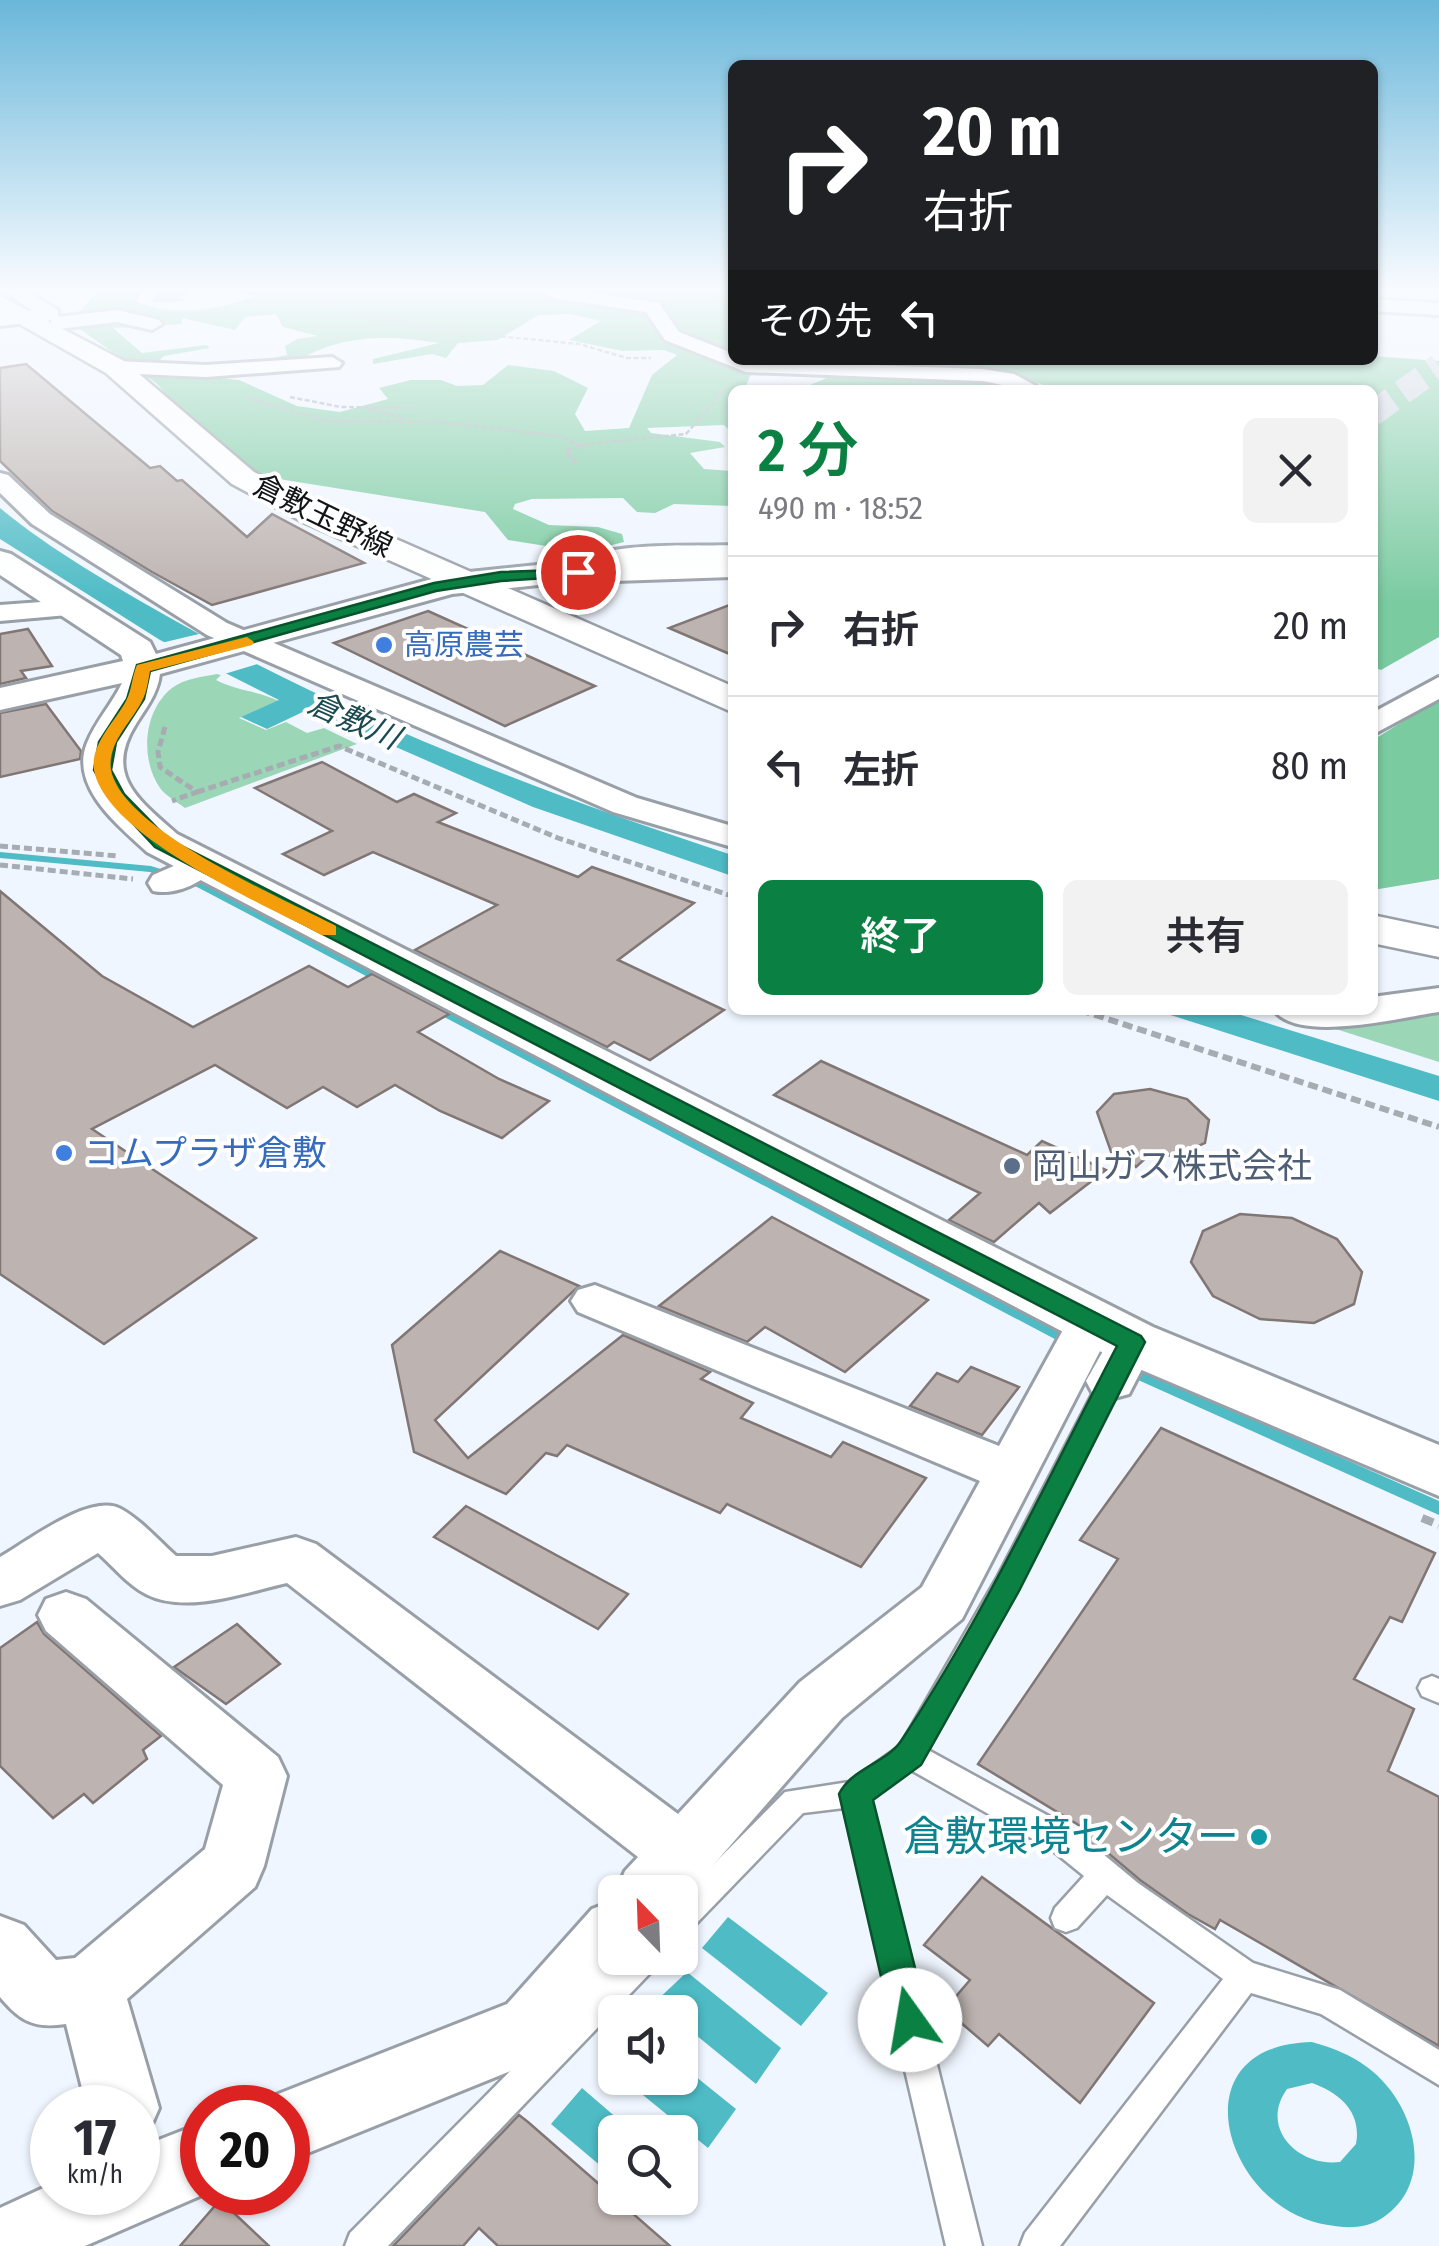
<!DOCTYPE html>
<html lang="ja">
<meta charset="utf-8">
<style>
:root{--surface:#fff;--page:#f2f2f3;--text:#2b2b33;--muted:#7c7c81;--line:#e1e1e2;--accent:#0b8043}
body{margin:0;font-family:"Fira Sans Condensed","Noto Sans JP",sans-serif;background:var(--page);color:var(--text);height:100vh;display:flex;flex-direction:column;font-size:38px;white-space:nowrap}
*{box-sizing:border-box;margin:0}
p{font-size:32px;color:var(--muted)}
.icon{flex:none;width:55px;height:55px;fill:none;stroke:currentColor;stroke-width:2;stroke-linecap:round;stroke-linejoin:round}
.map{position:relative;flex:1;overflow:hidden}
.drawer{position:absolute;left:728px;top:385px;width:650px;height:630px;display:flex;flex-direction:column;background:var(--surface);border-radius:15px;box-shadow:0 2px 8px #0004}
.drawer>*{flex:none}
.guide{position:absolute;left:728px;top:60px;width:650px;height:305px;border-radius:15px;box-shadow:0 2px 8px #0004;background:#202124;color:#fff;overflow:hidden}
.needle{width:65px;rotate:337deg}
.fabs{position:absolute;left:598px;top:1875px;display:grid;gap:20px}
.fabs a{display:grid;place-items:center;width:100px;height:100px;border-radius:15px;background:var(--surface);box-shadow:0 2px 8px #0004;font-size:50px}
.speed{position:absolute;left:30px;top:2085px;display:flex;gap:20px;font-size:50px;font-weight:700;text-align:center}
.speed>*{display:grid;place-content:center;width:130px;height:130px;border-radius:50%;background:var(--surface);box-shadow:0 2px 8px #0004;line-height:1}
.speed small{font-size:25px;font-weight:400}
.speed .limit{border:15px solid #d22;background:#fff;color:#111}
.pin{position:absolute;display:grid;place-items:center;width:85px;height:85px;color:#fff;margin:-42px;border:5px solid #fff;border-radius:50%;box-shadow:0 2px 10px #0007}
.me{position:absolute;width:110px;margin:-55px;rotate:347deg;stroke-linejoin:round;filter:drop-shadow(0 0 8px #0008)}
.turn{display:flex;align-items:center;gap:35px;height:210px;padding:0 30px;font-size:45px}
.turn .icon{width:130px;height:130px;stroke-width:2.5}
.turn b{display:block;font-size:70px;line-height:85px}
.then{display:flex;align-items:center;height:95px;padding:0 30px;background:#0003;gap:20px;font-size:38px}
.round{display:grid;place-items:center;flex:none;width:105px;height:105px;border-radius:15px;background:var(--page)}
.overview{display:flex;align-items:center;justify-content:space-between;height:170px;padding:0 30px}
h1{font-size:60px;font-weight:600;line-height:75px;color:var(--accent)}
.cta{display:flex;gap:20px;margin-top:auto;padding:20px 30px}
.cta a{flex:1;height:115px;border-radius:15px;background:var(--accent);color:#fff;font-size:40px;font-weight:600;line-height:115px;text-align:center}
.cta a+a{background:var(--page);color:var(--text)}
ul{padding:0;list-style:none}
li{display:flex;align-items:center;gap:30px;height:140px;padding:0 30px;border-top:2px solid var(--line)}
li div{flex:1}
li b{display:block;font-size:38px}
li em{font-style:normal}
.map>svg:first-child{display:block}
</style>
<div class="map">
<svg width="1439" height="2246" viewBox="0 0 1439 2246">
<rect width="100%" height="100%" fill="#f0f6ff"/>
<g fill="#9bd6b6">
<path d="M217,674L221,675L216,680C237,691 255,690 279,701L239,718L266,730L286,722L307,733L324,728L357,744L185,808C177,802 166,796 160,788C140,759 143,711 172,688C185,678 203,677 217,674Z"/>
<polygon points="1439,1007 1439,1062 1314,1022"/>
</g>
<g fill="#7bcba1" fill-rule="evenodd">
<path d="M102,287H146L136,301C169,318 223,310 257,295L209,289L175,295L185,301L152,302L158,287H256L254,290L271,292L288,287H732V345L725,353L732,360L930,363H791L752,372L744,390H732V433L724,425L647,428L651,433L720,442L725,447L690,453L704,469L732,471V506L674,504L655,513L637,512L623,498L532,499L515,504L513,509L549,525L598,527L622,534L624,542L584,552L508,540L485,512L235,472L156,383L70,322ZM276,314L283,327L318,336L297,339L285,346L287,355L268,359L263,365L288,367C334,334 386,334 439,343L373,359V364L432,354L446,358L458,343L497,340L539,315L570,314L601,321L569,340L623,351L664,350L677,355L652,375L629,428L585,431L575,414L588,388L554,371L508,365L483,385L457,386L441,380H411L379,388L388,399L340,412L297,406L239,380L201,376L157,363L164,356L210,348L207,345L142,353L113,328L182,324V318L235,330L245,317Z"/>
<polygon points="1373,356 1439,361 1439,637 1381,670 1373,667 1372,390 1056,390 1015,374 919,369 936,365 1055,364 1060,360 1372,360"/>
<polygon points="841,372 971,377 1010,384 1012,390 798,390"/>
<polygon points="1439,699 1439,879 1373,890 1373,740"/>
</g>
<g fill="#4ebbc5" fill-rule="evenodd">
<path d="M0,508C52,551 114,586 172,619C348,718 541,793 732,855V876L533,807L309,709L267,729L241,717L279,700L160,640L0,539Z"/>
<polygon points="1155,1010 1225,1010 1439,1076 1439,1101"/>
<polygon points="728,1917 828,1993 801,2026 702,1948"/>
<polygon points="687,1972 781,2048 756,2084 680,2022 680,2012 668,2012 655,2002"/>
<path d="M1312,2042C1332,2048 1350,2054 1367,2067C1415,2102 1439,2184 1379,2220C1364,2229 1344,2228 1328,2225C1225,2210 1174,2045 1312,2042ZM1312,2083C1340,2093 1362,2112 1356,2144L1340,2162C1298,2167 1259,2128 1287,2089Z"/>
<polygon points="680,2064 736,2109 708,2148 622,2078 680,2078"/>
<polygon points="582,2088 633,2132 615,2132 615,2178 551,2124"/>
</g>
<polygon fill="#f0f6ff" points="203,633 225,644 261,663 221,675 161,643"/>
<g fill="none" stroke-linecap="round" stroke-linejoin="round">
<g fill="#4ebbc5" fill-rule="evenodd">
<polygon points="51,614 55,617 54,619 0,623 0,617"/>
<polygon points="0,852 151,866 205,883 393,982 391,985 383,985 197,887 150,872 0,858"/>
<polygon points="433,1002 1080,1338 1082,1342 1080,1346 1068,1346 429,1009 427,1006 429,1003"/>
<polygon points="1124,1361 1439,1501 1439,1515 1118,1371 1116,1367 1118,1363"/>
</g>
</g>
<g fill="#bdb3b0" stroke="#807674" stroke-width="2.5">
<polygon points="26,364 150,468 160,466 177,481 182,480 247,537 272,514 364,563 212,605 152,572 52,511 0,461 0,368"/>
<polygon points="732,604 732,655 669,628"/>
<polygon points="428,611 595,686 505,726 334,643"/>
<polygon points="28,629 52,666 21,671 26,678 0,684 0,634"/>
<polygon points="46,704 81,751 80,759 0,777 0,713"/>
<polygon points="322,762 397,802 414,794 456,813 438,822 578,877 592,867 694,903 618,960 724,1010 650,1060 614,1042 607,1047 415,950 497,905 373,852 324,875 283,854 332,831 255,788"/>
<polygon points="0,891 102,976 193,1027 309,966 348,987 372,974 449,1014 418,1032 499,1079 549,1101 502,1138 440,1111 395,1085 357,1107 323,1087 287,1108 215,1065 92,1129 256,1238 104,1344 0,1274"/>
<polygon points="821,1061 1027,1155 1042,1141 1106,1170 1050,1213 1039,1203 994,1242 949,1220 980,1193 774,1095"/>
<polygon points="1150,1089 1187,1099 1209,1120 1205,1143 1177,1156 1150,1154 1136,1167 1125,1155 1115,1163 1097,1112 1114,1094"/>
<polygon points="1240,1214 1292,1218 1337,1239 1362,1272 1354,1304 1314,1323 1260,1319 1213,1296 1191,1262 1203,1231"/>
<polygon points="772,1217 928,1300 845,1372 765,1327 747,1342 659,1306"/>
<polygon points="500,1251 579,1286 435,1420 468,1458 623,1335 710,1372 701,1379 753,1403 741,1418 831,1457 843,1442 926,1478 861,1567 727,1504 720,1513 567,1445 557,1456 546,1453 506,1494 414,1452 392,1345"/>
<polygon points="971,1367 1019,1387 982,1435 910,1406 937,1373 958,1382"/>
<polygon points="1161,1428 1435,1553 1402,1622 1390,1617 1354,1679 1414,1709 1388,1771 1439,1797 1439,2046 1220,1920 1215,1929 1188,1914 1140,1880 1083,1832 1085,1829 978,1764 1118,1559 1080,1540"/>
<polygon points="466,1506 628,1594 598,1629 434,1537"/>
<polygon points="37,1622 44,1634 161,1736 143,1750 147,1759 93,1803 84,1794 53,1818 0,1766 0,1648"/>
<polygon points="237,1624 280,1664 226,1704 174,1667"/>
<polygon points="982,1877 1154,2003 1080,2103 999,2034 988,2046 945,2009 970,1980 924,1945"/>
<polygon points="519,2115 528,2122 670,2246 498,2246 479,2228 463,2246 393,2246"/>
<polygon points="220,2200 269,2246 180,2246"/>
</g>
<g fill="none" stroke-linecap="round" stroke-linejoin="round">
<polyline stroke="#cfd4dc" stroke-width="25" stroke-dasharray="25 12" stroke-linecap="butt" points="1372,414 1439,366"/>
<g stroke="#999fa7" stroke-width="5">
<g id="service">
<polygon points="1111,1373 1119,1375 1123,1381 1017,1590 928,1750 1074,1830 1138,1883 1253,1963 1340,1990 1439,2050 1439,2085 1321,2014 1251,1993 1060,2246 1020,2246 1025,2233 1223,1979 1107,1895 1077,1928 1066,1932 1055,1928 1051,1918 1055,1908 1084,1876 1052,1850 911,1770 871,1799 982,2246 946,2246 844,1808 803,1813 691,1929 680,1933 680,1898 785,1792 849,1782 900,1746 998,1576 1099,1381 1103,1375"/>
<polygon points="1432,1676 1439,1679 1439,1703 1422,1696 1418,1688 1422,1680"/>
<polygon points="622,1958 659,1958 654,1969 388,2246 345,2246 350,2233"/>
</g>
</g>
<g stroke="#999fa7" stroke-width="6">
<g id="minor">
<polygon points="0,287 20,287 58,310 58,317 117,310 159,320 162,324 152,330 117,322 58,329 51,327 51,320 0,326 0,314 32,311"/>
<path d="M530,287H557L659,303L679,332L732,353V360L982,369L1014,374L1036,386L1035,390C1016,390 1002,384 982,381L746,372L665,340L646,312L558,299Z"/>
<polygon points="1372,299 1439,303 1439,315 1372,311"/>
<polygon points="332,357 342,363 339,367 206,377 115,373 105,367 115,361 206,365"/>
<polygon points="0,473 8,475 50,514 227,623 637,798 732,826 732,847 613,812 207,635 32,524 0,493"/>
<path d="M732,545V561L603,567L578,580L565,572C589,539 691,547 732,545Z"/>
<polygon points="69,600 83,608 79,614 0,621 0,605"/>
<polygon points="1439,677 1439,699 1372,735 1372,713"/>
<path d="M201,854L213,857L218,864C206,882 175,896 153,891L148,883L153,875Z"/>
<path d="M1439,988V1012C1402,1017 1298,1044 1274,1010H1372V997Z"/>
<path d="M595,1285L999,1446L1074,1310L1091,1305L1108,1310L1115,1322L962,1619L842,1718L680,1903V1892H616L625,1871L638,1857L287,1583C246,1592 187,1615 146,1594C129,1586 113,1566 98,1553L20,1600L0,1606V1557C28,1541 91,1492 121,1509C141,1520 159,1541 176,1556H212L296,1537L316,1544L678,1814L800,1682L922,1587L980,1481L578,1312L571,1301L578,1290Z"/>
<polygon points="1132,1325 1149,1330 1156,1342 1129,1394 1111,1399 1093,1394 1086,1381 1115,1330"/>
<path d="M66,1592L86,1599L278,1757L287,1776L264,1866L255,1887L127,1999L159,2108L148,2133L138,2138V2108H87L66,2024C34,2029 20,2021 0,1997V1916L24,1925L56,1960L75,1958L205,1849L223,1785L46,1631L38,1615L46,1599Z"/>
<polygon points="615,1900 615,1958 635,1958 555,2053 288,2161 288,2108 259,2108 263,2100 507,2004 592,1909"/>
<polygon points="202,2123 202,2192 209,2192 85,2246 0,2246 0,2208 52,2184 52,2192 138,2192 138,2148"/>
</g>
</g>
<g stroke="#999fa7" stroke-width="6">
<path id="tertiary" d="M0,551L11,554L150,642L156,654L450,574L557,563L732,557V577L557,583L452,594L160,674C158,693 146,708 136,724C103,776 140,801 177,834L1153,1327L1439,1445V1496L1111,1357L147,852C119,826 69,787 87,743C95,722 112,704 122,683L0,710V688L123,661L121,655L0,575Z"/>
</g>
<g stroke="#999fa7" stroke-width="5">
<g id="primary">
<polygon points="0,296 124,361 254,472 325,508 732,686 732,712 303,522 232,484 106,373 0,313"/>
<polygon points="1372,915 1439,929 1439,957 1372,943"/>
</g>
</g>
<g stroke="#a7abb2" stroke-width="2.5" stroke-dasharray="5 2.5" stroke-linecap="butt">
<polyline points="290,287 352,315 464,333"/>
<path d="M305,287C356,311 451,342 508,329C518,327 526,319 535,314"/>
<polyline points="162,297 262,287"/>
<polyline points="486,335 579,344 627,358 651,358"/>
<polyline points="290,397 341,407 415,408"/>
<polyline points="246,398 327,421 439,422"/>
<polyline points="368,409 405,418"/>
<polyline points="437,422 561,436 576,445 589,444 566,450 569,454"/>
<polyline points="589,444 686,434 726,388"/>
</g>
<polyline stroke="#a7abb2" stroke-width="4" stroke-dasharray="6 2.5" stroke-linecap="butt" points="567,452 576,464"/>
<g stroke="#a7abb2" stroke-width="5" stroke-dasharray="8 4" stroke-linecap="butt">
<polyline points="165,727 158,752 160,767 197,792 172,801"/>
<polyline points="197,792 339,746 558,838 732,896"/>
<polyline points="0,846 118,856"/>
<polyline points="0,865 133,879"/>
</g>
<polyline stroke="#a7abb2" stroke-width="6" stroke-dasharray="10 5" stroke-linecap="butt" points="1080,1010 1439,1127"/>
<polyline stroke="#a7abb2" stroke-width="8" stroke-dasharray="12 6" stroke-linecap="butt" points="1422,1518 1439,1525"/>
<use href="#service" fill="#fff" fill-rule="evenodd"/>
<use href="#minor" fill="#fff" fill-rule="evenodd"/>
<use href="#tertiary" fill="#fff" fill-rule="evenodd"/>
<use href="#primary" fill="#fff" fill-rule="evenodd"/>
</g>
<linearGradient id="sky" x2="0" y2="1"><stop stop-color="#6ab7da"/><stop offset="0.48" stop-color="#f8fbff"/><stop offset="1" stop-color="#f8fbff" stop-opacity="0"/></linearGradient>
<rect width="1439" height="602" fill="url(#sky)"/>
<path fill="#0b8043" stroke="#07532c" stroke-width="2.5" d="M583,569V575L578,576L501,581L436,591L150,671L144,699L116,742L111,770L124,794L168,839L1141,1336L1145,1342L1019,1591L921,1765L873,1800L928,2020L923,2033L910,2038L896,2033L891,2020L839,1794C851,1769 886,1763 901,1741C984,1616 1048,1478 1117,1346L155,847L111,800L94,770L99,742L127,699L137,665L434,583L501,572Z"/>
<path fill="#f59e0b" d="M247,637L254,642L252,645L150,671C148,681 147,692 142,701C131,723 107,743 111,770C122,830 284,899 336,926V935H322C266,905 106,837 94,770C90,744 115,722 126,701C132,690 132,676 137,665Z"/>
<g fill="#3f7fe0" stroke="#fff" stroke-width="4">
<circle cx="384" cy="645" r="10"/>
<circle cx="64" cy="1153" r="10"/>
</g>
<circle fill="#5c6f8a" stroke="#fff" stroke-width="4" cx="1012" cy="1166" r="10"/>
<circle fill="#0f9aa8" stroke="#fff" stroke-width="4" cx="1259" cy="1837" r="10"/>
<g text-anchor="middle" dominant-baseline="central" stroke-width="8" stroke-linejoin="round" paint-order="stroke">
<g font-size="30" fill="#131417" stroke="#fff">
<text transform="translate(323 516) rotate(26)">倉敷玉野線</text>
</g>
<g font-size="30" fill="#366cbe" stroke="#fff" text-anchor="start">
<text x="404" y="645">高原農芸</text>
</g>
<g font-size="32" font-style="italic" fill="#1b4b50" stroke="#fff">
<text transform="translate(354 720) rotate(24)">倉敷川</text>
</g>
<g font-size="35" fill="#366cbe" stroke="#fff" text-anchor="start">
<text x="84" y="1153">コムプラザ倉敷</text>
</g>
<g font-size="35" fill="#4e5e75" stroke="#fff" text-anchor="start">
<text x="1032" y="1166">岡山ガス株式会社</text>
</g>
<g font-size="42" fill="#0d838f" stroke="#fff" text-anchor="end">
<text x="1239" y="1837">倉敷環境センター</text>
</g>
</g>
</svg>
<div class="fabs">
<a><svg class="needle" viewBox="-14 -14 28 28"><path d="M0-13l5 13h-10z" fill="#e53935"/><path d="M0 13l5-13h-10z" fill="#7c7c81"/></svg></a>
<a><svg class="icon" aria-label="sound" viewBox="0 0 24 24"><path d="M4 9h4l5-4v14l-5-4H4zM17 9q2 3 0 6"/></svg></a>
<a><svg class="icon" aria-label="search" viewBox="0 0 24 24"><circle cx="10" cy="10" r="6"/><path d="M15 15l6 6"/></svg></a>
</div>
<div class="speed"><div>17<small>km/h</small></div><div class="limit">20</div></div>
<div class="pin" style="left:578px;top:572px;background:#d93025"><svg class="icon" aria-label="arrive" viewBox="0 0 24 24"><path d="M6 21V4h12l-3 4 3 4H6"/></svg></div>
<svg class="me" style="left:910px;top:2020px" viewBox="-20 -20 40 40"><circle r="19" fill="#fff"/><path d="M0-13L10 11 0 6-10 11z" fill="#0b8043"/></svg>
<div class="guide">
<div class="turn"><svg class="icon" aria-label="right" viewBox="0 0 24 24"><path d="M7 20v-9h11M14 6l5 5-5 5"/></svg><div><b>20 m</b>右折</div></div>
<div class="then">その先<svg class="icon" aria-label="left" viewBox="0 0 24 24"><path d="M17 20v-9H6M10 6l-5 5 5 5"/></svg></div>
</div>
<section class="drawer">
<div class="overview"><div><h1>2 分</h1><p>490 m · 18:52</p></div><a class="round"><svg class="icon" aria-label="close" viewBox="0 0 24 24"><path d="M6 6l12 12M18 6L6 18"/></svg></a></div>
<ul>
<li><svg class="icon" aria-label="right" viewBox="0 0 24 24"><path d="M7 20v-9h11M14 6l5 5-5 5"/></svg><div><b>右折</b></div><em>20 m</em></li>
<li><svg class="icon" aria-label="left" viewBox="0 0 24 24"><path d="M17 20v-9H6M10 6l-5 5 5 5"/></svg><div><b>左折</b></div><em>80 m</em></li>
</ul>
<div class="cta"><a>終了</a><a>共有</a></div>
</section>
</div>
